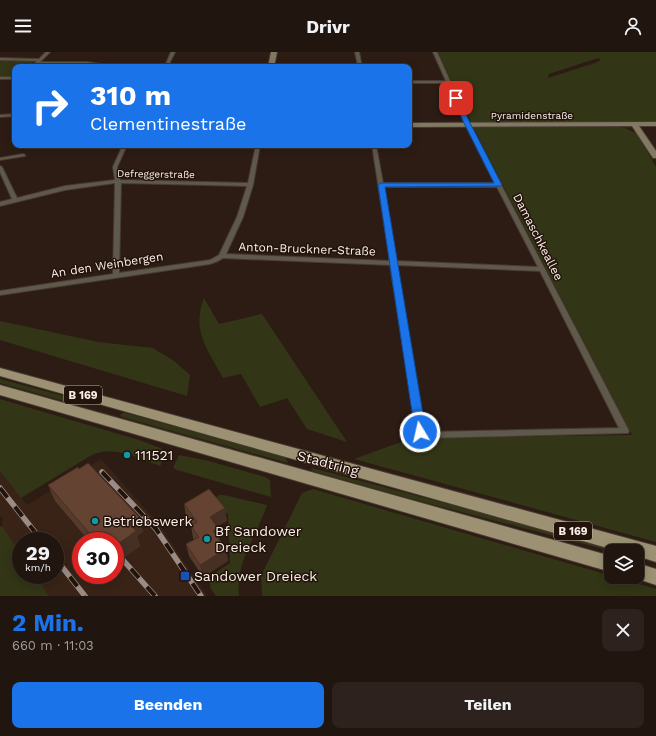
<!DOCTYPE html>
<html lang="de">
<meta charset="utf-8">
<style>
:root{--surface:#21150f;--page:#2d221d;--text:#f1f3f6;--muted:#a29f9e;--line:#3e342f;--accent:#1a73e8}
body{margin:0;font-family:"Work Sans",sans-serif;background:var(--page);color:var(--text);height:100vh;display:flex;flex-direction:column;font-size:15px;white-space:nowrap}
*{box-sizing:border-box;margin:0}
p{font-size:13px;color:var(--muted)}
.icon{flex:none;width:22px;height:22px;fill:none;stroke:currentColor;stroke-width:2;stroke-linecap:round;stroke-linejoin:round}
.map{position:relative;height:544px;overflow:hidden}
.details{display:flex;flex-direction:column;background:var(--surface);flex:1}
.details>*{flex:none}
.banner{position:absolute;left:12px;top:12px;width:400px;height:84px;border-radius:8px;box-shadow:0 2px 10px #0003,0 0 0 1px var(--line);background:#1a73e8;color:#fff;overflow:hidden}
.fabs{position:absolute;left:604px;top:492px;display:grid;gap:8px}
.fabs a{display:grid;place-items:center;width:40px;height:40px;border-radius:8px;background:var(--surface);box-shadow:0 2px 10px #0003,0 0 0 1px var(--line);font-size:20px}
.speed{position:absolute;left:12px;top:480px;display:flex;gap:8px;font-size:20px;font-weight:700;text-align:center}
.speed>*{display:grid;place-content:center;width:52px;height:52px;border-radius:50%;background:var(--surface);box-shadow:0 2px 10px #0003,0 0 0 1px var(--line);line-height:1}
.speed small{font-size:10px;font-weight:400}
.speed .limit{border:6px solid #d22;background:#fff;color:#111}
.pin{position:absolute;display:grid;place-items:center;width:34px;height:34px;color:#fff;margin:-17px;border-radius:8px;box-shadow:0 2px 6px #0006}
.me{position:absolute;width:44px;margin:-22px;rotate:351deg;stroke-linejoin:round;filter:drop-shadow(0 0 3px #0008)}
.turn{display:flex;align-items:center;gap:14px;height:84px;padding:0 12px;font-size:18px}
.turn .icon{width:52px;height:52px;stroke-width:2.5}
.turn b{display:block;font-size:28px;line-height:34px}
.round{display:grid;place-items:center;flex:none;width:42px;height:42px;border-radius:8px;background:var(--page)}
.summary{display:flex;align-items:center;justify-content:space-between;height:68px;padding:0 12px}
h1{font-size:24px;font-weight:700;line-height:30px;color:var(--accent)}
.button{display:flex;gap:8px;margin-top:auto;padding:8px 12px}
.button a{flex:1;height:46px;border-radius:8px;background:var(--accent);color:#fff;font-size:16px;font-weight:700;line-height:46px;text-align:center}
.button a+a{background:var(--page);color:var(--text)}
header{display:flex;justify-content:space-between;align-items:center;height:52px;padding:0 12px;background:var(--surface);font-size:18px;font-weight:700}
.map>svg:first-child{display:block}
</style>
<header><svg class="icon" aria-label="menu" viewBox="0 0 24 24"><path d="M4 6h16M4 12h16M4 18h16"/></svg>Drivr<svg class="icon" aria-label="person" viewBox="0 0 24 24"><circle cx="12" cy="8" r="4"/><path d="M4 21q1-7 8-7t8 7"/></svg></header>
<div class="map">
<svg width="656" height="544" viewBox="0 0 656 544">
<rect width="100%" height="100%" fill="#2c1c14"/>
<path fill="#392317" fill-rule="evenodd" d="M101,407L157,470L207,544H49L35,523H55V489H21V502L2,474L3,466L0,464V419L27,453ZM81,489H115V523H81Z"/>
<g fill="#323616" fill-rule="evenodd">
<path d="M438,0H656V71L472,72ZM598,6L601,8L595,11L548,26L549,22Z"/>
<polygon points="0,9 29,9 34,11 29,15 15,15 15,24 0,25"/>
<polygon points="38,12 85,12 106,15 35,15"/>
<polygon points="615,74 625,76 637,82 656,115 656,490 354,407 412,386 632,383 473,75"/>
<path d="M204,246L219,272L262,262L347,390L307,377L287,346L260,355L241,322L223,326C208,298 191,279 204,246Z"/>
<polygon points="0,269 98,290 153,296 174,309 190,323 187,344 0,288"/>
<polygon points="0,327 82,349 82,350 78,353 0,331"/>
<path d="M0,347L139,388L158,395L167,400L160,414C138,406 113,392 90,404L21,446L0,419Z"/>
<polygon points="122,361 126,361 285,405 288,411 122,365 120,363"/>
<polygon points="179,403 209,409 265,425 270,428 271,445 177,418 173,416"/>
<polygon points="312,416 626,499 611,499 408,446 312,419 311,417"/>
<polygon points="313,437 656,537 656,544 262,544 261,524 302,441"/>
<path d="M219,443H224L267,453C257,484 235,510 239,544H216L211,537L209,528L215,521L230,511L228,463L215,446Z"/>
<polygon points="2,474 21,502 21,523 35,523 49,544 0,544 0,475"/>
</g>
<g fill="none" stroke-linecap="round" stroke-linejoin="round">
<g stroke="#493a32" stroke-width="2">
<g id="street">
<polygon points="46,0 50,0 40,10 87,10 116,14 165,14 171,0 175,0 168,14 271,13 273,14 271,15 108,15 87,12 38,12 35,15 31,15 37,9 0,8 0,6 39,7"/>
<polygon points="355,0 359,0 362,15 276,15 278,14 358,14"/>
<path d="M433,0H437L468,69L629,379L628,381L429,386L417,382L390,213L223,206L218,209L210,212L0,243V239L113,222L115,131L65,138L0,154V150L12,147L0,120V114L2,115L17,146L65,134L115,128L113,115L123,93H127L117,115L120,128L248,131L256,93H260L253,133L243,165L226,202L390,209L372,93H376L383,131H495L464,69L447,31H409V29H446ZM121,131L247,134L237,165L219,203L210,208L119,221ZM383,135H497L538,215L396,209ZM396,213L540,219L619,376L429,380L424,378Z"/>
<rect x="0" y="25" width="15" height="2"/>
<polygon points="15,62 15,64 0,65 0,63"/>
<polygon points="23,102 25,103 25,104 0,108 0,106"/>
</g>
</g>
<g stroke="#493a32" stroke-width="2">
<g id="secondary">
<polygon points="271,0 277,0 274,15 268,15"/>
<polygon points="656,70 656,74 639,74 656,99 656,106 653,106 632,74 409,75 409,71"/>
</g>
</g>
<g stroke="#493a32" stroke-width="2">
<g id="primary">
<polygon points="0,316 656,494 656,510 637,504 637,499 618,499 0,324"/>
<polygon points="0,333 611,504 611,520 0,343"/>
<polygon points="637,511 656,517 656,533 632,525 637,525"/>
</g>
</g>
<use href="#street" fill="#5e594a" fill-rule="evenodd"/>
<use href="#secondary" fill="#817961" fill-rule="evenodd"/>
<use href="#primary" fill="#9c9273" fill-rule="evenodd"/>
<g stroke="#9a8c85" stroke-width="5.5">
<g id="rail">
<polyline points="102,420 156,477 201,544"/>
<polyline points="0,436 42,489"/>
<polyline points="115,499 155,544"/>
<polyline points="55,506 85,544"/>
</g>
</g>
<use href="#rail" stroke="#22130b" stroke-width="4" stroke-dasharray="12" stroke-linecap="butt"/>
</g>
<g fill="#563a2b">
<polygon points="48,433 139,465 143,480 137,484 140,494 115,512 115,489 89,489 55,449"/>
<polygon points="184,452 225,456 227,469 217,474 220,488 226,497 228,509 203,525 189,504 186,492 194,488 193,486 191,474 192,473 186,464"/>
</g>
<g fill="#462f23">
<polygon points="225,456 227,469 212,477 210,465"/>
<polygon points="139,465 143,480 137,484 140,494 115,512 115,494 129,472"/>
<polygon points="218,476 220,488 213,479"/>
<polygon points="226,497 228,509 203,525 200,513"/>
</g>
<g fill="#644332" stroke="#462f23">
<polygon points="88,411 139,465 129,472 136,479 115,494 115,489 96,489 48,433 78,415 79,417"/>
<polygon points="209,437 225,456 210,465 218,476 213,479 226,497 200,513 186,492 199,485 191,474 197,470 184,452"/>
</g>
<polygon fill="#1a73e8" stroke="#114b97" points="456,45 459,46 469,69 502,133 501,134 385,135 426,380 424,383 416,383 415,380 378,133 381,131 494,131 463,69 454,46"/>
<g fill="#0f9aa8" stroke="#22130b" stroke-width="1.5">
<circle cx="127" cy="403" r="4"/>
<circle cx="95" cy="469" r="4"/>
<circle cx="207" cy="487" r="4"/>
</g>
<rect fill="#1a4fb4" stroke="#22130b" stroke-width="1.5" x="180" y="519" width="10" height="10" rx="2"/>
<g text-anchor="middle" dominant-baseline="central" stroke-width="3" stroke-linejoin="round" paint-order="stroke">
<g font-size="10" fill="#fbefe9" stroke="#22130b">
<text x="532" y="63">Pyramidenstraße</text>
<text transform="translate(156 122) rotate(1)">Defreggerstraße</text>
</g>
<g fill="#22130b" stroke="#baada6" stroke-width="1">
<rect x="64" y="334" width="38" height="18" rx="3"/>
<rect x="554" y="470" width="38" height="18" rx="3"/>
</g>
<g font-size="11" font-weight="bold" fill="#fbefe9">
<text x="83" y="343">B 169</text>
<text x="573" y="479">B 169</text>
</g>
<g font-size="12" fill="#fbefe9" stroke="#22130b">
<text transform="translate(538 185) rotate(63)">Damaschkeallee</text>
<text transform="translate(307 197) rotate(2)">Anton-Bruckner-Straße</text>
<text transform="translate(107 213) rotate(-9)">An den Weinbergen</text>
</g>
<g font-size="14" fill="#fbefe9" stroke="#22130b" text-anchor="start">
<text x="135" y="403">111521</text>
<text x="103" y="469">Betriebswerk</text>
<text x="215" y="479">Bf Sandower<tspan x="215" dy="16">Dreieck</tspan></text>
<text x="194" y="524">Sandower Dreieck</text>
</g>
<g font-size="14" fill="#fbefe9" stroke="#22130b">
<text transform="translate(328 411) rotate(15)">Stadtring</text>
</g>
</g>
</svg>
<div class="fabs">
<a><svg class="icon" aria-label="layers" viewBox="0 0 24 24"><path d="M12 4l9 5-9 5-9-5zM3 14l9 5 9-5"/></svg></a>
</div>
<div class="speed"><div>29<small>km/h</small></div><div class="limit">30</div></div>
<div class="pin" style="left:456px;top:46px;background:#d93025"><svg class="icon" aria-label="arrive" viewBox="0 0 24 24"><path d="M6 21V4h12l-3 4 3 4H6"/></svg></div>
<svg class="me" style="left:420px;top:380px" viewBox="-20 -20 40 40"><circle r="17" fill="#1a73e8" stroke="#fff" stroke-width="3"/><path d="M0-11L8 9 0 5-8 9z" fill="#fff"/></svg>
<div class="banner">
<div class="turn"><svg class="icon" aria-label="right" viewBox="0 0 24 24"><path d="M7 20v-9h11M14 6l5 5-5 5"/></svg><div><b>310 m</b>Clementinestraße</div></div>
</div>
</div>
<section class="details">
<div class="summary"><div><h1>2 Min.</h1><p>660 m · 11:03</p></div><a class="round"><svg class="icon" aria-label="close" viewBox="0 0 24 24"><path d="M6 6l12 12M18 6L6 18"/></svg></a></div>
<div class="button"><a>Beenden</a><a>Teilen</a></div>
</section>
